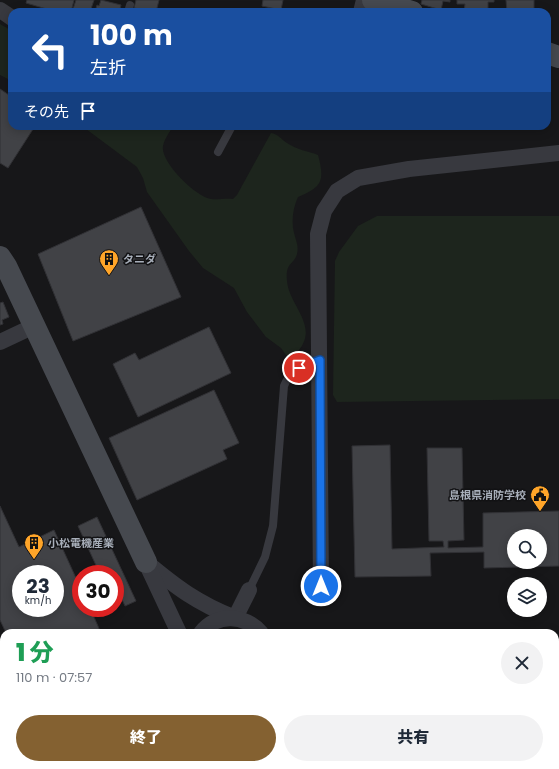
<!DOCTYPE html>
<html lang="ja">
<meta charset="utf-8">
<style>
:root{--surface:#fff;--page:#f2f2f3;--text:#1f2937;--muted:#747a83;--accent:#846131}
body{margin:0;font-family:Poppins,"Noto Sans JP",sans-serif;background:var(--page);color:var(--text);height:100vh;display:flex;flex-direction:column;font-size:15px;white-space:nowrap}
*{box-sizing:border-box;margin:0}
p{font-size:13px;color:var(--muted)}
.icon{flex:none;width:22px;height:22px;fill:none;stroke:currentColor;stroke-width:2;stroke-linecap:round;stroke-linejoin:round}
.map{position:relative;flex:1;overflow:hidden}
.side{position:absolute;left:0px;top:629px;width:559px;height:140px;display:flex;flex-direction:column;background:var(--surface);border-radius:12px 12px 0 0;box-shadow:0 2px 10px #0003}
.side>*{flex:none}
.guide{position:absolute;left:8px;top:8px;width:543px;height:122px;border-radius:12px;box-shadow:0 2px 10px #0003;background:#1a4fa0;color:#fff;overflow:hidden}
.tools{position:absolute;left:507px;top:529px;display:grid;gap:8px}
.tools a{display:grid;place-items:center;width:40px;height:40px;border-radius:50%;background:var(--surface);box-shadow:0 2px 10px #0003;font-size:20px}
.speed{position:absolute;left:12px;top:565px;display:flex;gap:8px;font-size:20px;font-weight:700;text-align:center}
.speed>*{display:grid;place-content:center;width:52px;height:52px;border-radius:50%;background:var(--surface);box-shadow:0 2px 10px #0003;line-height:1}
.speed small{font-size:10px;font-weight:400}
.speed .limit{border:6px solid #d22;background:#fff;color:#111}
.pin{position:absolute;display:grid;place-items:center;width:34px;height:34px;color:#fff;margin:-17px;border:2px solid #fff;border-radius:50%;box-shadow:0 1px 4px #0007}
.me{position:absolute;width:44px;margin:-22px;rotate:0deg;stroke-linejoin:round;filter:drop-shadow(0 0 3px #0008)}
.turn{display:flex;align-items:center;gap:14px;height:84px;padding:0 16px;font-size:18px}
.turn .icon{width:52px;height:52px;stroke-width:2.5}
.turn b{display:block;font-size:28px;line-height:34px}
.then{display:flex;align-items:center;height:38px;padding:0 16px;background:#0003;gap:8px;font-size:15px}
.round{display:grid;place-items:center;flex:none;width:42px;height:42px;border-radius:21px;background:var(--page)}
.head{display:flex;align-items:center;justify-content:space-between;height:68px;padding:0 16px}
h1{font-size:24px;font-weight:800;line-height:30px;color:#1e9e55}
.primary-button{display:flex;gap:8px;margin-top:auto;padding:8px 16px}
.primary-button a{flex:1;height:46px;border-radius:24px;background:var(--accent);color:#fff;font-size:16px;font-weight:800;line-height:46px;text-align:center}
.primary-button a+a{background:var(--page);color:var(--text)}
.map>svg:first-child{display:block}
</style>
<div class="map">
<svg width="559" height="769" viewBox="0 0 559 769">
<rect width="100%" height="100%" fill="#171719"/>
<g fill="#1d251d">
<polygon points="0,24 12,31 12,81 0,75"/>
<path d="M82,126H173C170,132 164,139 163,146C160,162 196,197 211,199C218,200 225,198 233,199L237,195L271,133C278,134 281,139 287,143C297,150 308,151 318,155C325,181 322,187 298,197C293,208 291,221 294,233C296,241 299,246 297,254C294,265 285,262 287,281C289,307 324,329 293,356L286,355L281,348L266,337L247,312L234,288L203,268L189,251L147,192L143,178L137,167Z"/>
<polygon points="377,216 559,216 559,399 337,402 333,395 335,261 339,252 358,226"/>
</g>
<g fill="#414246" stroke="#313135" fill-rule="evenodd">
<polygon points="27,0 74,0 71,12 57,12 26,3"/>
<polygon points="76,0 94,0 90,12 72,12"/>
<polygon points="101,0 121,5 120,9 118,9 117,12 95,12 97,5 99,6"/>
<polygon points="136,0 159,0 156,12 134,8"/>
<polygon points="263,0 283,0 281,10 262,6"/>
<polygon points="422,0 450,0 450,2 443,1 441,10 421,4"/>
<polygon points="457,0 494,0 494,2 488,2 488,10 476,10 476,12 464,12 465,4 457,4"/>
<polygon points="506,0 534,0 534,12 507,12"/>
<polygon points="0,89 12,97 12,126 35,126 8,168 0,163"/>
<polygon points="141,207 181,297 73,341 38,254"/>
<polygon points="3,302 9,317 2,320 3,324 0,325 0,303"/>
<polygon points="209,327 231,373 138,417 113,364 135,353 139,360"/>
<polygon points="214,390 239,443 223,450 227,459 137,500 109,438"/>
<path d="M390,445L392,549L444,547L443,541H429L427,448H462L464,540L448,541V548L483,547V513L559,511V566L484,568V552L430,553L431,576L355,577L352,446ZM514,536H540V562H514Z"/>
<path d="M0,506L19,547L54,530L81,589V608H90L101,633H6L0,620ZM21,574H55V608H21Z"/>
<polygon points="97,517 136,601 125,606 115,584 115,574 100,574 78,526"/>
<polygon points="559,679 559,769 490,769 488,765 555,765 555,735 557,734 555,730 555,681"/>
<polygon points="93,765 176,765 178,769 86,769"/>
<polygon points="330,765 378,765 380,769 332,769"/>
</g>
<g fill="none" stroke-linecap="round" stroke-linejoin="round">
<g stroke="#38393f" stroke-width="8">
<polyline points="128,12 130,5"/>
<polyline points="218,152 232,126"/>
<path d="M249,590L265,557L273,526L284,386C290,370 304,365 320,360"/>
<polyline points="483,765 485,769"/>
</g>
<g stroke="#38393f" stroke-width="16">
<polyline points="0,10 12,18"/>
<polyline points="361,12 364,0"/>
<polyline points="0,342 34,326"/>
<path d="M146,562C176,587 197,603 235,618L249,590"/>
<polyline points="148,567 179,633"/>
<polyline points="321,586 318,234 324,211 337,191 358,178 409,169 559,153"/>
<path d="M201,633C217,613 244,614 261,633"/>
<polyline points="0,701 4,709"/>
<polyline points="210,765 211,769"/>
<polyline points="20,769 20,765"/>
</g>
<g stroke="#46494f" stroke-width="22">
<polyline points="373,0 412,12"/>
<polyline points="547,53 559,57"/>
<polyline points="0,257 6,266 146,562"/>
</g>
</g>
<g fill="none" stroke-linecap="round" stroke-linejoin="round">
<g stroke="#114b97" stroke-width="10">
<polyline id="route" points="299,368 320,360 321,586"/>
</g>
<use href="#route" stroke="#1a73e8" stroke-width="7"/>
</g>
<defs>
<g id="building-pin" transform="scale(1)"><path d="M0 17L-7.5 6A9.5 9.5 0 1 1 7.5 6Z" fill="#ffa529" stroke="#121214"/><path d="M-4-6H4V6H1V3H-1V6H-4ZM-2.5-4.3h1.7v1.8h-1.7ZM.8-4.3h1.7v1.8H.8ZM-2.5-1h1.7V.8h-1.7ZM.8-1h1.7V.8H.8Z" fill="#111"/></g>
<g id="civic-pin" transform="scale(1)"><path d="M0 17L-7.5 6A9.5 9.5 0 1 1 7.5 6Z" fill="#ffa529" stroke="#121214"/><path d="M-.6-6.5H3V-4.5H.6V-3L4-1V1h2V6H-6V1h2V-1L-.6-3ZM-1.2 2.5V6h2.4V2.5Z" fill="#111"/></g>
</defs>
<g fill-rule="evenodd">
<use href="#building-pin" x="109" y="259"/>
<use href="#civic-pin" x="540" y="495"/>
<use href="#building-pin" x="34" y="543"/>
</g>
<g text-anchor="middle" dominant-baseline="central" stroke-width="3" stroke-linejoin="round" paint-order="stroke">
<g font-size="11" font-weight="bold" fill="#a8afba" stroke="#121214" text-anchor="start">
<text x="123" y="259">タニダ</text>
<text x="526" y="495" text-anchor="end">島根県消防学校</text>
<text x="48" y="543">小松電機産業</text>
</g>
</g>
</svg>
<div class="tools">
<a><svg class="icon" aria-label="search" viewBox="0 0 24 24"><circle cx="10" cy="10" r="6"/><path d="M15 15l6 6"/></svg></a>
<a><svg class="icon" aria-label="layers" viewBox="0 0 24 24"><path d="M12 4l9 5-9 5-9-5zM3 14l9 5 9-5"/></svg></a>
</div>
<div class="speed"><div>23<small>km/h</small></div><div class="limit">30</div></div>
<div class="pin" style="left:299px;top:368px;background:#d93025"><svg class="icon" aria-label="arrive" viewBox="0 0 24 24"><path d="M6 21V4h12l-3 4 3 4H6"/></svg></div>
<svg class="me" style="left:321px;top:586px" viewBox="-20 -20 40 40"><circle r="17" fill="#1a73e8" stroke="#fff" stroke-width="3"/><path d="M0-11L8 9 0 5-8 9z" fill="#fff"/></svg>
<div class="guide">
<div class="turn"><svg class="icon" aria-label="left" viewBox="0 0 24 24"><path d="M17 20v-9H6M10 6l-5 5 5 5"/></svg><div><b>100 m</b>左折</div></div>
<div class="then">その先<svg class="icon" aria-label="arrive" viewBox="0 0 24 24"><path d="M6 21V4h12l-3 4 3 4H6"/></svg></div>
</div>
<section class="side">
<div class="head"><div><h1>1 分</h1><p>110 m · 07:57</p></div><a class="round"><svg class="icon" aria-label="close" viewBox="0 0 24 24"><path d="M6 6l12 12M18 6L6 18"/></svg></a></div>
<div class="primary-button"><a>終了</a><a>共有</a></div>
</section>
</div>
